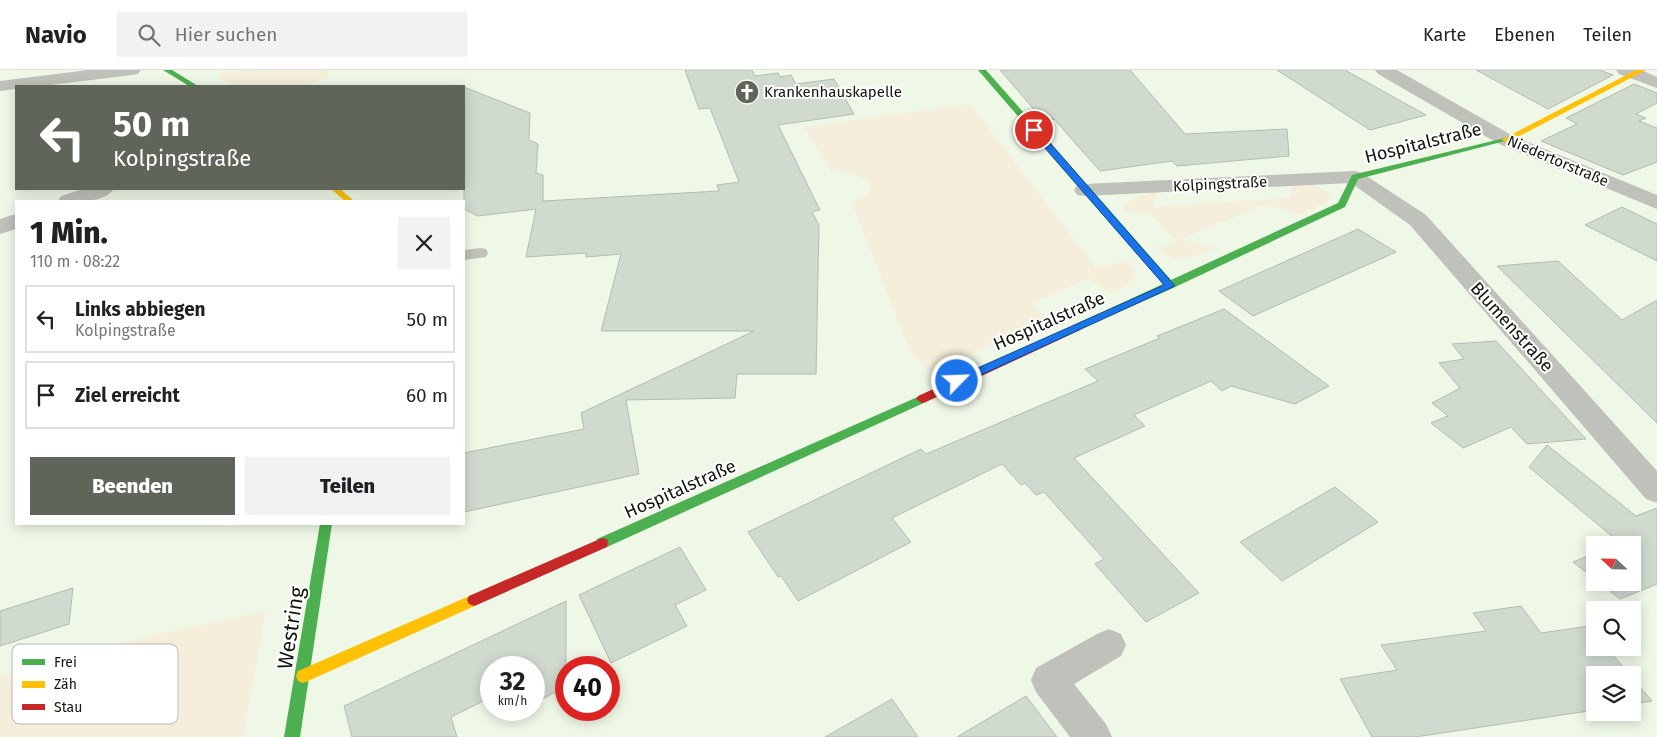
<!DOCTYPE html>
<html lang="de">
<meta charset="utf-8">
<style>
:root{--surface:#fff;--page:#f2f2f2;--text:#202124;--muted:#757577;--line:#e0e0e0;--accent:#5f6559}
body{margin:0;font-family:"Fira Sans",sans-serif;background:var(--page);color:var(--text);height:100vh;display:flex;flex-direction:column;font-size:19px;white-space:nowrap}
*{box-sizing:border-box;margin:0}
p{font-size:16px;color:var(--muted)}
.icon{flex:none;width:28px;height:28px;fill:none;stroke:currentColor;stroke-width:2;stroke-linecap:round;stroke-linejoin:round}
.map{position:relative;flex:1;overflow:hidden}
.details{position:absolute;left:15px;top:130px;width:450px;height:325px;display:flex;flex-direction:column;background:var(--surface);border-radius:0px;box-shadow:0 2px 12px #0003}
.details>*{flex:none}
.hud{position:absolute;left:15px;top:15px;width:450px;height:105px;border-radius:0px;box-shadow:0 2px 12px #0003;background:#5f6559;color:#fff;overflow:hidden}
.needle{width:32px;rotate:292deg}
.tools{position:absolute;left:1586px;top:466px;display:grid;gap:10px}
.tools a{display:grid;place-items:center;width:55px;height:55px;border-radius:0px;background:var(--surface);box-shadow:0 2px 12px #0003;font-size:25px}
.speed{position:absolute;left:480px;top:586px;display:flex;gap:10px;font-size:25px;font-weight:700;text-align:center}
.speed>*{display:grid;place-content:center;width:65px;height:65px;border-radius:50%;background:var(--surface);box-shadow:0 2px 12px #0003;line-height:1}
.speed small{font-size:12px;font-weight:400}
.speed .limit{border:8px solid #d22;background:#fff;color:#111}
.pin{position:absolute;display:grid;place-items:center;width:42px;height:42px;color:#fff;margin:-21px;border:2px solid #fff;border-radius:50%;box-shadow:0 1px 5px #0007}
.me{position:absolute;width:55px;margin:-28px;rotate:66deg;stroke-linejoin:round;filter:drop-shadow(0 0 4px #0008)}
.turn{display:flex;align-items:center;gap:18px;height:105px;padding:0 15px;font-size:22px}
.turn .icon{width:65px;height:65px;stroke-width:2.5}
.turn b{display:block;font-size:35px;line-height:42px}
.round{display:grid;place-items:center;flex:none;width:52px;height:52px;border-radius:0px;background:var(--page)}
.summary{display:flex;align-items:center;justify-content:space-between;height:85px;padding:0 15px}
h1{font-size:30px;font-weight:800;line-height:38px}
.button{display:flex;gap:10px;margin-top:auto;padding:10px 15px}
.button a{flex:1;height:58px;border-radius:0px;background:var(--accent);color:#fff;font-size:20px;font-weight:800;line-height:58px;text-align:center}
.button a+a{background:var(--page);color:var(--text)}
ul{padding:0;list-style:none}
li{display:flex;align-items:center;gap:15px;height:68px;margin:0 10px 8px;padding:0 5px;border:2px solid var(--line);border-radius:0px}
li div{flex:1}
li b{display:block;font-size:19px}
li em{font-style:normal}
header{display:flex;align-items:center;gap:30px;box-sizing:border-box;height:70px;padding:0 25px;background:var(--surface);border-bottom:1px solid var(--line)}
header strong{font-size:24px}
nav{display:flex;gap:28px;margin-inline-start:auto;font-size:18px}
.search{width:350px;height:45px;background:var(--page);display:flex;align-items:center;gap:12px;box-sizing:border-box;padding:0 18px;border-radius:0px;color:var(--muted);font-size:19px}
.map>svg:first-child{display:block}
</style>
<header>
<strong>Navio</strong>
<div class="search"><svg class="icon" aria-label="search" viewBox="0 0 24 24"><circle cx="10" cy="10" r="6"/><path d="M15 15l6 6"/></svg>Hier suchen</div>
<nav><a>Karte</a><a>Ebenen</a><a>Teilen</a></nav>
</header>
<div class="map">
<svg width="1657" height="667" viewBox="0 0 1657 667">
<rect width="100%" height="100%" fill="#eff8e7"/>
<g fill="#f5eeda">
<polygon points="247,0 327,0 328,6 308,16 233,16 215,4"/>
<polygon points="970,34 1096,198 1129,190 1136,205 1126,216 1110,223 1089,208 1031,234 1050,249 931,303 910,282 852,133 869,124 869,111 853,103 831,101 804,57"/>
<path d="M1292,113L1316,116L1329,123L1330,131L1301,144L1265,135L1180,169L1215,178C1191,188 1178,197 1156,177L1178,173L1148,141L1126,143L1124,140L1126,134L1136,127L1157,121L1152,137L1290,128Z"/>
<polygon points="266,541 243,667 0,667 0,606 145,567"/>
</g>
<g fill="#d0dacf" stroke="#b2bcb1">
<polygon points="685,0 752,0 755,6 778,3 780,7 791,5 796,14 834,9 854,44 778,55 820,140 812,142 819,155 816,304 737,304 735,328 626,330 639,404 464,442 464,383 584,359 581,343 754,261 601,261 621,184 586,187 586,183 526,187 536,139 478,146 464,139 464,17 530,43 529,70 538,74 536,103 543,105 543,131 719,121 717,115 739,112 710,38 699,39"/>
<polygon points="1000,0 1130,0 1185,64 1287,59 1289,86 1177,96 1172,91 1100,101 1054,49 1044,51"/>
<polygon points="1277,0 1345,0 1426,45 1370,60"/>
<polygon points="1476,0 1600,0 1613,5 1548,39"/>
<polygon points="1634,14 1657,23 1657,33 1636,44 1646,48 1639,51 1657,58 1657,92 1623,105 1541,71 1577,54 1566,48"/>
<polygon points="1622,137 1657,154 1657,191 1585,155"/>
<polygon points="1358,159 1396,182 1253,246 1219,221"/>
<polygon points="1558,191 1622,250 1657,230 1657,353 1497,196"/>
<polygon points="1224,239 1329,316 1295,334 1231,316 1222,321 1211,311 1134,345 1145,356 1074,388 1199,523 1146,552 1095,494 1104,489 1044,422 1036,425 1025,413 1021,415 1002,394 892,448 911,472 798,531 781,506 778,507 748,462 921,379 926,384 1098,311 1085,299 1160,268 1157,266"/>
<polygon points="1496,271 1586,369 1527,374 1511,357 1463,378 1431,353 1448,346 1432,333 1460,318 1439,293 1464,289 1452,274"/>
<polygon points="1547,375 1636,446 1657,438 1657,514 1620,529 1599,512 1632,512 1632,475 1615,475 1620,473 1529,397"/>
<polygon points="1335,417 1378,452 1282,511 1240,472"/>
<polygon points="680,477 706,520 675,535 687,556 611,593 579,525"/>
<polygon points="1595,483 1595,509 1573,492"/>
<polygon points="73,518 69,554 0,576 0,541"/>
<polygon points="566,531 566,617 534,633 534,598 491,598 491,627 451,647 457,667 352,667 344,636"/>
<polygon points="1521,536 1541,563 1589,556 1595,563 1595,578 1607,578 1630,605 1595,605 1595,640 1415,667 1372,667 1340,609 1397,600 1381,575 1486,561 1473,543"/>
<polygon points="1632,608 1652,631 1632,634"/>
<polygon points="1026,626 1057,667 957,667"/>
<polygon points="892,629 918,667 825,667"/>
</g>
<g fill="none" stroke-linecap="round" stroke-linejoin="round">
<polygon fill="#c0c1ba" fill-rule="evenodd" points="480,178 486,179 488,183 486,187 464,190 464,180"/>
<g fill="#c0c1ba" fill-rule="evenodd">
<polygon points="88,0 141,0 138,4 132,5 42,16 16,16 16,19 0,21 0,11"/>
<polygon points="1375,0 1397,0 1513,66 1657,125 1657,139 1499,74 1378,4"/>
<polygon points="1616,0 1641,0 1657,7 1657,18 1619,4"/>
<polygon points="1355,101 1362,103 1426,145 1657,401 1657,433 1646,429 1410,155 1351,113 1085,126 1077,125 1074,120 1077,115 1085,114"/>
<path d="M83,119H114C103,134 74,132 58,131L61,126Z"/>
<polygon points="16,144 16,159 0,164 0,149"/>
<polygon points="1109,559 1121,564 1126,575 1121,586 1074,614 1106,654 1112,667 1070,667 1036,622 1031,610 1036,598 1097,564"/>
</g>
<g fill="#4caf50" fill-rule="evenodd">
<polygon points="163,0 172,0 198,16 189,16"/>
<polygon points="978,0 986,0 1171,210 1338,133 1352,105 1505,68 1509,70 1358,109 1345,137 1173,218 1076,261 1072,260 1071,258 1072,256 1163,214"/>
<polygon points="922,325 926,326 928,329 926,332 607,477 602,478 597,477 596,473 597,469"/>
<polygon points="320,454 332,454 300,667 284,667"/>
</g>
<g fill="#ffc107" fill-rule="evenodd">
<polygon points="1636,0 1646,0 1508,72 1501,70"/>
<polygon points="331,119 340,119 354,131 345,131"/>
<polygon points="474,524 479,526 481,530 479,534 308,611 303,613 298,611 296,606 298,601"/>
</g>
<g fill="#c62828" fill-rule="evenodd">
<polygon points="1076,255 1080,256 1081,258 1080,260 926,332 922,333 916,329 918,326"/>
<polygon points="602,468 607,469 608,473 607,477 479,534 474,536 469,534 467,530 469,526"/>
</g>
</g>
<polygon fill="#1a73e8" stroke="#114b97" points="1031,58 1037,58 1175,216 961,314 953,314 952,311 953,309 1164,215 1031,62"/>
<defs>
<g id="church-disc" transform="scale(1.25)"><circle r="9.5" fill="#5f6559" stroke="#fff"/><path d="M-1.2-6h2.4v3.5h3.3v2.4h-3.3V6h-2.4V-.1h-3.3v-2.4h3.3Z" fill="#fff"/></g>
</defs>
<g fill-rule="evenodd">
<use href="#church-disc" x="747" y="22"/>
</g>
<g text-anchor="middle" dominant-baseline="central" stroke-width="4" stroke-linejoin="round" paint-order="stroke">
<g font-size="15" fill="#11160c" stroke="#fff" text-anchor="start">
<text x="764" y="22">Krankenhauskapelle</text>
</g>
<g font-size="15" fill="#11160c" stroke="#fff">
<text transform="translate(1558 91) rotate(23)">Niedertorstraße</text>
<text transform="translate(1220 114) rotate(-3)">Kolpingstraße</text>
</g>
<g font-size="18" fill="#11160c" stroke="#fff">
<text transform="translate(1423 73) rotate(-14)">Hospitalstraße</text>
<text transform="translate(1049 251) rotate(-24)">Hospitalstraße</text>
<text transform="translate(1512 257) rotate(48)">Blumenstraße</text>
<text transform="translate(680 419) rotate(-24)">Hospitalstraße</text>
</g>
<g font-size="21" fill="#11160c" stroke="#fff">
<text transform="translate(291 558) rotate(-81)">Westring</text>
</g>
</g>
<rect x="12" y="574" width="166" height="80" rx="8" fill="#fff" stroke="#b8b9b6" stroke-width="1"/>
<rect x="22" y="589" width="23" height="6" fill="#4caf50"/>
<rect x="22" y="611" width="23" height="7" fill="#ffc107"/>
<rect x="22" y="634" width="23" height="6" fill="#c62828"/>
<g font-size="14" fill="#11160c">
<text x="54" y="597">Frei</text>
<text x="54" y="619">Zäh</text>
<text x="54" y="642">Stau</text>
</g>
</svg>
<div class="tools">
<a><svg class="needle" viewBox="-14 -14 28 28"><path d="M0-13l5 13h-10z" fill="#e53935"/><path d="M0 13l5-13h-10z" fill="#757577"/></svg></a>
<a><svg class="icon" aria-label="search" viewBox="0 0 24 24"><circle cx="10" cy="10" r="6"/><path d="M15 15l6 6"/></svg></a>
<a><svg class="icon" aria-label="layers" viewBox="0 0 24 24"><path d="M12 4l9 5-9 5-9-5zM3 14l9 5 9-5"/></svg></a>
</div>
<div class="speed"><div>32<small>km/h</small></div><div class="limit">40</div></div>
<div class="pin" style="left:1034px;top:60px;background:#d93025"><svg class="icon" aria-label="arrive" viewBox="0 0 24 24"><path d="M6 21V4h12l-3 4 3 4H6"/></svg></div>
<svg class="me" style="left:957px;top:311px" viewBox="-20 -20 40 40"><circle r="17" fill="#1a73e8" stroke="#fff" stroke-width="3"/><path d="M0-11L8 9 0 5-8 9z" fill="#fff"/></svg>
<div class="hud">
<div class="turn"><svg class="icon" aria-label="left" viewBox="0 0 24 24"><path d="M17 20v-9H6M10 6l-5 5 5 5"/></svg><div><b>50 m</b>Kolpingstraße</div></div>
</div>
<section class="details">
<div class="summary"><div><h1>1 Min.</h1><p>110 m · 08:22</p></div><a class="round"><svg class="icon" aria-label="close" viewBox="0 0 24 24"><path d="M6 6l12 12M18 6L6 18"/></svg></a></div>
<ul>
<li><svg class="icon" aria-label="left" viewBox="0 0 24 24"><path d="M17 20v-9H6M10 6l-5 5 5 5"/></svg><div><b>Links abbiegen</b><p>Kolpingstraße</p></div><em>50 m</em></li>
<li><svg class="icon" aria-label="arrive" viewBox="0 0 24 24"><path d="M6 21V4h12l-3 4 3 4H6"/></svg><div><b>Ziel erreicht</b></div><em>60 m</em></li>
</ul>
<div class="button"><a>Beenden</a><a>Teilen</a></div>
</section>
</div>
